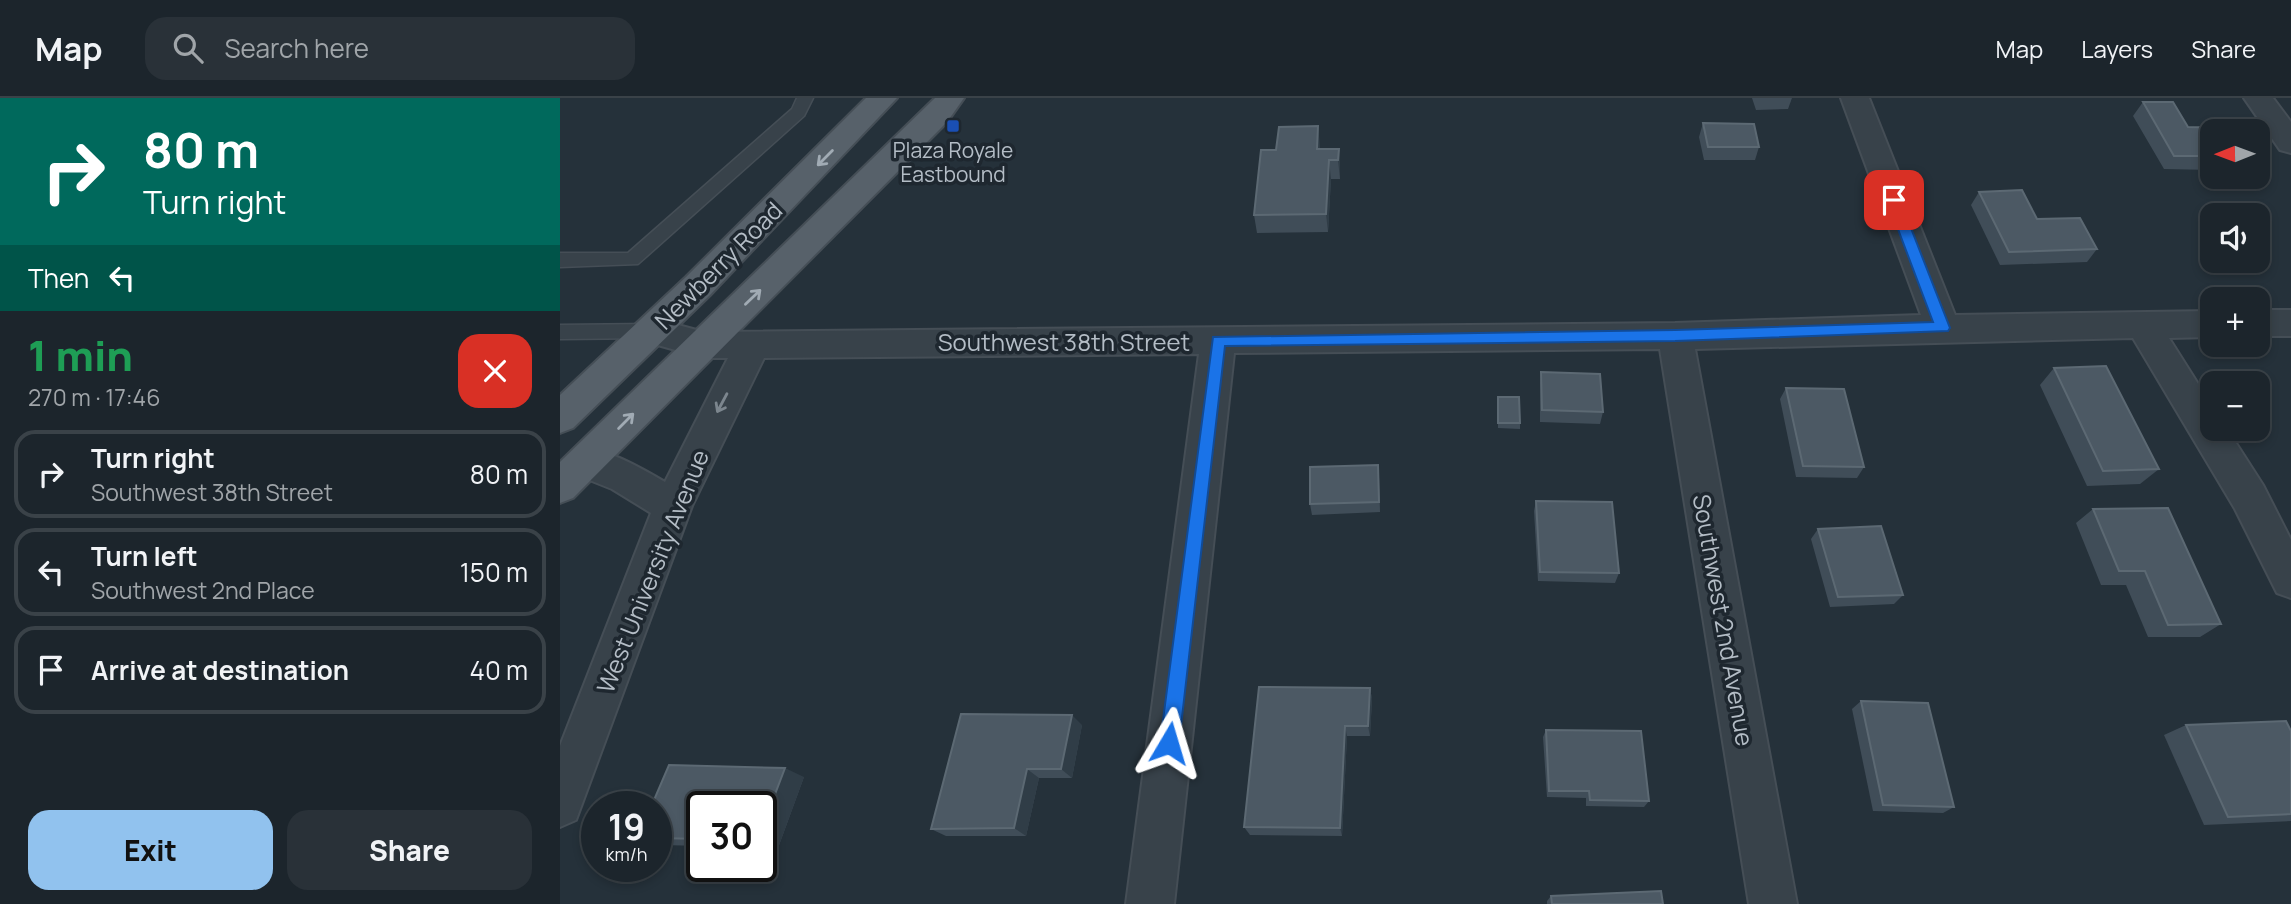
<!DOCTYPE html>
<meta charset="utf-8">
<style>
:root{--surface:#1c252c;--page:#293138;--text:#f1f3f6;--muted:#a0a5a9;--line:#3a4248;--accent:#91c2ee}
body{margin:0;font-family:Manrope,sans-serif;background:var(--page);color:var(--text);height:100vh;display:flex;flex-direction:column;font-size:26px;white-space:nowrap}
*{box-sizing:border-box;margin:0}
p{font-size:23px;color:var(--muted)}
.icon{flex:none;width:38px;height:38px;fill:none;stroke:currentColor;stroke-width:2;stroke-linecap:round;stroke-linejoin:round}
.map{position:relative;flex:1;overflow:hidden}
.sheet{display:flex;flex-direction:column;background:var(--surface);width:560px}
.sheet>*{flex:none}
.top-card{background:#00695c;color:#fff;overflow:hidden}
.needle{width:46px;rotate:269deg}
.controls{position:absolute;left:1640px;top:21px;display:grid;gap:14px}
.controls a{display:grid;place-items:center;width:70px;height:70px;border-radius:14px;background:var(--surface);box-shadow:0 4px 10px #0003,0 0 0 2px var(--line);font-size:35px}
.speed{position:absolute;left:21px;top:693px;display:flex;gap:14px;font-size:35px;font-weight:700;text-align:center}
.speed>*{display:grid;place-content:center;width:91px;height:91px;border-radius:50%;background:var(--surface);box-shadow:0 4px 10px #0003,0 0 0 2px var(--line);line-height:1}
.speed small{font-size:18px;font-weight:400}
.speed .limit{border:4px solid #111;border-radius:10px;background:#fff;color:#111}
.pin{position:absolute;display:grid;place-items:center;width:60px;height:60px;color:#fff;margin:-30px;border-radius:14px;box-shadow:0 4px 10px #0006}
.me{position:absolute;width:77px;margin:-38px;rotate:7deg;stroke-linejoin:round;filter:drop-shadow(0 0 5px #0008)}
.turn{display:flex;align-items:center;gap:24px;height:147px;padding:0 28px;font-size:32px}
.turn .icon{width:91px;height:91px;stroke-width:2.5}
.turn b{display:block;font-size:49px;line-height:60px}
.then{display:flex;align-items:center;height:66px;padding:0 28px;background:#0003;gap:14px;font-size:26px}
.round{display:grid;place-items:center;flex:none;width:74px;height:74px;border-radius:21px;background:var(--page)}
.overview{display:flex;align-items:center;justify-content:space-between;height:119px;padding:0 28px}
h1{font-size:42px;font-weight:800;line-height:52px;color:#1e9e55}
.primary-button{display:flex;gap:14px;margin-top:auto;padding:14px 28px}
.primary-button a{flex:1;height:80px;border-radius:21px;background:var(--accent);color:#111;font-size:28px;font-weight:800;line-height:80px;text-align:center}
.primary-button a+a{background:var(--page);color:var(--text)}
ul{padding:0;list-style:none}
li{display:flex;align-items:center;gap:21px;height:88px;margin:0 14px 10px;padding:0 14px;border:4px solid var(--line);border-radius:21px}
li div{flex:1}
li b{display:block;font-size:26px}
li em{font-style:normal}
header{display:flex;align-items:center;gap:42px;box-sizing:border-box;height:98px;padding:0 35px;background:var(--surface);border-bottom:2px solid var(--line)}
header strong{font-size:33px}
nav{display:flex;gap:38px;margin-inline-start:auto;font-size:24px}
.search{width:490px;height:63px;background:var(--page);display:flex;align-items:center;gap:18px;box-sizing:border-box;padding:0 24px;border-radius:21px;color:var(--muted);font-size:26px}
main{display:flex;flex:1;min-height:0}
.map>svg:first-child{display:block}
</style>
<header>
<strong>Map</strong>
<div class="search"><svg class="icon" aria-label="search" viewBox="0 0 24 24"><circle cx="10" cy="10" r="6"/><path d="M15 15l6 6"/></svg>Search here</div>
<nav><a>Map</a><a>Layers</a><a>Share</a></nav>
</header>
<main>
<section class="sheet">
<div class="top-card">
<div class="turn"><svg class="icon" aria-label="right" viewBox="0 0 24 24"><path d="M7 20v-9h11M14 6l5 5-5 5"/></svg><div><b>80 m</b>Turn right</div></div>
<div class="then">Then<svg class="icon" aria-label="left" viewBox="0 0 24 24"><path d="M17 20v-9H6M10 6l-5 5 5 5"/></svg></div>
</div>
<div class="overview"><div><h1>1 min</h1><p>270 m · 17:46</p></div><a class="round" style="background:#d93025;color:#fff"><svg class="icon" aria-label="close" viewBox="0 0 24 24"><path d="M6 6l12 12M18 6L6 18"/></svg></a></div>
<ul>
<li><svg class="icon" aria-label="right" viewBox="0 0 24 24"><path d="M7 20v-9h11M14 6l5 5-5 5"/></svg><div><b>Turn right</b><p>Southwest 38th Street</p></div><em>80 m</em></li>
<li><svg class="icon" aria-label="left" viewBox="0 0 24 24"><path d="M17 20v-9H6M10 6l-5 5 5 5"/></svg><div><b>Turn left</b><p>Southwest 2nd Place</p></div><em>150 m</em></li>
<li><svg class="icon" aria-label="arrive" viewBox="0 0 24 24"><path d="M6 21V4h12l-3 4 3 4H6"/></svg><div><b>Arrive at destination</b></div><em>40 m</em></li>
</ul>
<div class="primary-button"><a>Exit</a><a>Share</a></div>
</section>
<div class="map">
<svg width="1731" height="806" viewBox="0 0 1731 806">
<rect width="100%" height="100%" fill="#25313a"/>
<g fill="none" stroke-linecap="round" stroke-linejoin="round">
<g stroke="#454e56" stroke-width="3">
<g id="service">
<polygon points="237,0 253,0 244,18 78,166 0,169 0,155 68,155 232,11"/>
<polygon points="92,226 99,228 101,233 99,238 92,240 0,241 0,227"/>
</g>
</g>
<g stroke="#454e56" stroke-width="4">
<g id="minor">
<path d="M1281,0H1309L1395,217L1652,213V239L1609,240L1652,308V331H1667L1703,387L1731,442V500L1717,495L1675,411L1573,240L1135,251L1237,806H1189L1100,251L674,255L614,806H566L639,256L204,260L132,408L16,722L0,729V648L91,415L52,391L12,375L6,364L12,353C38,344 81,370 105,384L168,260H144L80,242L75,233L80,224L92,220L144,234L1115,225L1361,217Z"/>
<polygon points="1684,0 1713,0 1731,24 1731,55 1720,52"/>
<rect x="1698" y="212" width="33" height="26"/>
</g>
</g>
<g stroke="#454e56" stroke-width="4">
<g id="primary">
<polygon points="306,0 337,0 150,197 13,330 0,335 0,297 126,179"/>
<polygon points="375,0 404,0 387,24 13,400 0,405 0,364"/>
</g>
</g>
<use href="#service" fill="#38424a" fill-rule="evenodd"/>
<use href="#minor" fill="#38424a" fill-rule="evenodd"/>
<use href="#primary" fill="#57616a" fill-rule="evenodd"/>
</g>
<g fill="#404d58">
<polygon points="1192,0 1232,0 1228,11 1196,12"/>
<polygon points="1583,4 1628,29 1652,33 1652,72 1604,71 1573,18"/>
<polygon points="1143,25 1199,49 1195,62 1144,62 1139,39"/>
<polygon points="760,47 760,51 779,51 780,70 780,81 771,81 768,134 697,135 694,117 716,52"/>
<polygon points="1419,94 1477,121 1537,151 1527,164 1440,167 1411,107"/>
<polygon points="1494,270 1599,371 1580,386 1527,388 1480,287"/>
<polygon points="981,274 1043,314 1040,326 980,324 980,285"/>
<polygon points="1226,290 1304,369 1297,380 1236,379 1220,301"/>
<polygon points="938,299 960,325 960,331 938,330"/>
<polygon points="819,378 820,414 752,417 750,406"/>
<polygon points="976,403 1059,475 1055,485 978,483 974,413"/>
<polygon points="1533,411 1661,526 1640,539 1588,539 1566,487 1541,487 1516,425"/>
<polygon points="1258,431 1343,497 1334,506 1270,509 1251,441"/>
<polygon points="810,590 812,601 810,638 787,638 782,738 690,737 684,729"/>
<polygon points="1301,603 1394,709 1383,715 1313,713 1292,611"/>
<polygon points="522,627 512,680 479,680 466,738 386,738 371,731"/>
<polygon points="1626,627 1731,633 1731,723 1644,727 1604,637"/>
<polygon points="986,632 1089,703 1084,709 1026,708 1026,700 987,699 983,639"/>
<polygon points="244,679 218,750 201,750 201,709 142,709 142,748 102,747 96,745 96,709"/>
<polygon points="991,798 1103,806 987,806 987,803"/>
</g>
<g fill="#303d47">
<polygon points="758,28 760,47 759,70 757,51"/>
<polygon points="779,51 780,70 780,81 778,62"/>
<polygon points="769,62 771,81 768,134 766,116"/>
<polygon points="810,590 812,601 810,638 808,628"/>
<polygon points="512,617 522,627 512,680 501,671"/>
<polygon points="785,628 787,638 782,738 780,730"/>
<polygon points="225,670 244,679 218,750 201,745 201,733"/>
<polygon points="467,671 479,680 466,738 454,730"/>
</g>
<g fill="#4c5964" stroke="#5c6973" stroke-width="2">
<polygon points="1583,4 1613,4 1628,29 1670,30 1672,33 1652,33 1652,58 1614,58"/>
<polygon points="1143,25 1194,26 1199,49 1148,49"/>
<polygon points="758,28 757,51 779,51 778,62 769,62 766,116 694,117 701,52 716,52 719,29"/>
<polygon points="1462,92 1477,121 1520,120 1537,151 1449,154 1419,94"/>
<polygon points="1546,268 1599,371 1543,373 1494,270"/>
<polygon points="981,274 1040,276 1043,314 982,312"/>
<polygon points="1226,290 1284,291 1304,369 1243,368"/>
<polygon points="938,299 959,299 960,325 938,325"/>
<polygon points="818,367 819,404 750,406 750,369"/>
<polygon points="976,403 1052,404 1059,475 980,474"/>
<polygon points="1608,410 1661,526 1608,527 1585,473 1559,473 1533,411"/>
<polygon points="1321,428 1343,497 1278,499 1258,431"/>
<polygon points="699,589 810,590 808,628 785,628 780,730 684,729"/>
<polygon points="1301,603 1368,605 1394,709 1323,707"/>
<polygon points="401,616 512,617 501,671 467,671 454,730 371,731"/>
<polygon points="1726,623 1731,633 1731,716 1668,719 1626,627"/>
<polygon points="986,632 1081,633 1089,703 1030,702 1029,693 989,693"/>
<polygon points="109,667 225,670 201,733 201,709 142,709 142,741 96,740 96,709 91,709"/>
<polygon points="1101,793 1103,806 992,806 991,798"/>
</g>
<defs><path id="oneway-shaft" d="M-6 0H5M1.5-3L5.5 0L1.5 3" fill="none" stroke-width="1.6" stroke-linecap="round" stroke-linejoin="round" transform="scale(1.75)"/></defs>
<g stroke="#a1abb4">
<use href="#oneway-shaft" transform="translate(265 60) rotate(135)"/>
<use href="#oneway-shaft" transform="translate(193 199) rotate(-44)"/>
<use href="#oneway-shaft" transform="translate(66 323) rotate(-45)"/>
</g>
<use stroke="#7c868e" href="#oneway-shaft" transform="translate(162 305) rotate(118)"/>
<polygon fill="#1a73e8" stroke="#114b97" stroke-width="2" points="1334,98 1340,102 1390,230 1388,233 1115,243 665,248 619,645 616,651 609,654 603,651 600,645 653,239 1115,232 1373,224 1327,102"/>
<rect fill="#1a4fb4" stroke="#1e272f" stroke-width="2.5" x="386" y="21" width="14" height="14" rx="3.5"/>
<g text-anchor="middle" dominant-baseline="central" stroke-width="7" stroke-linejoin="round" paint-order="stroke">
<g font-size="21" fill="#b4bdc6" stroke="#1e272f">
<text x="393" y="52">Plaza Royale<tspan x="393" dy="24">Eastbound</tspan></text>
</g>
<g font-size="24" fill="#b4bdc6" stroke="#1e272f">
<text transform="translate(158 167) rotate(-45)">Newberry Road</text>
<text x="504" y="243">Southwest 38th Street</text>
<text transform="translate(92 473) rotate(-68)">West University Avenue</text>
<text transform="translate(1164 522) rotate(80)">Southwest 2nd Avenue</text>
</g>
</g>
</svg>
<div class="controls">
<a><svg class="needle" viewBox="-14 -14 28 28"><path d="M0-13l5 13h-10z" fill="#e53935"/><path d="M0 13l5-13h-10z" fill="#a0a5a9"/></svg></a>
<a><svg class="icon" aria-label="sound" viewBox="0 0 24 24"><path d="M4 9h4l5-4v14l-5-4H4zM17 9q2 3 0 6"/></svg></a>
<a>+</a>
<a>−</a>
</div>
<div class="speed"><div>19<small>km/h</small></div><div class="limit">30</div></div>
<div class="pin" style="left:1334px;top:102px;background:#d93025"><svg class="icon" aria-label="arrive" viewBox="0 0 24 24"><path d="M6 21V4h12l-3 4 3 4H6"/></svg></div>
<svg class="me" style="left:609px;top:645px" viewBox="-20 -20 40 40"><path d="M0-17L14 15 0 8-14 15z" fill="#1a73e8" stroke="#fff" stroke-width="4"/></svg>
</div>
</main>
